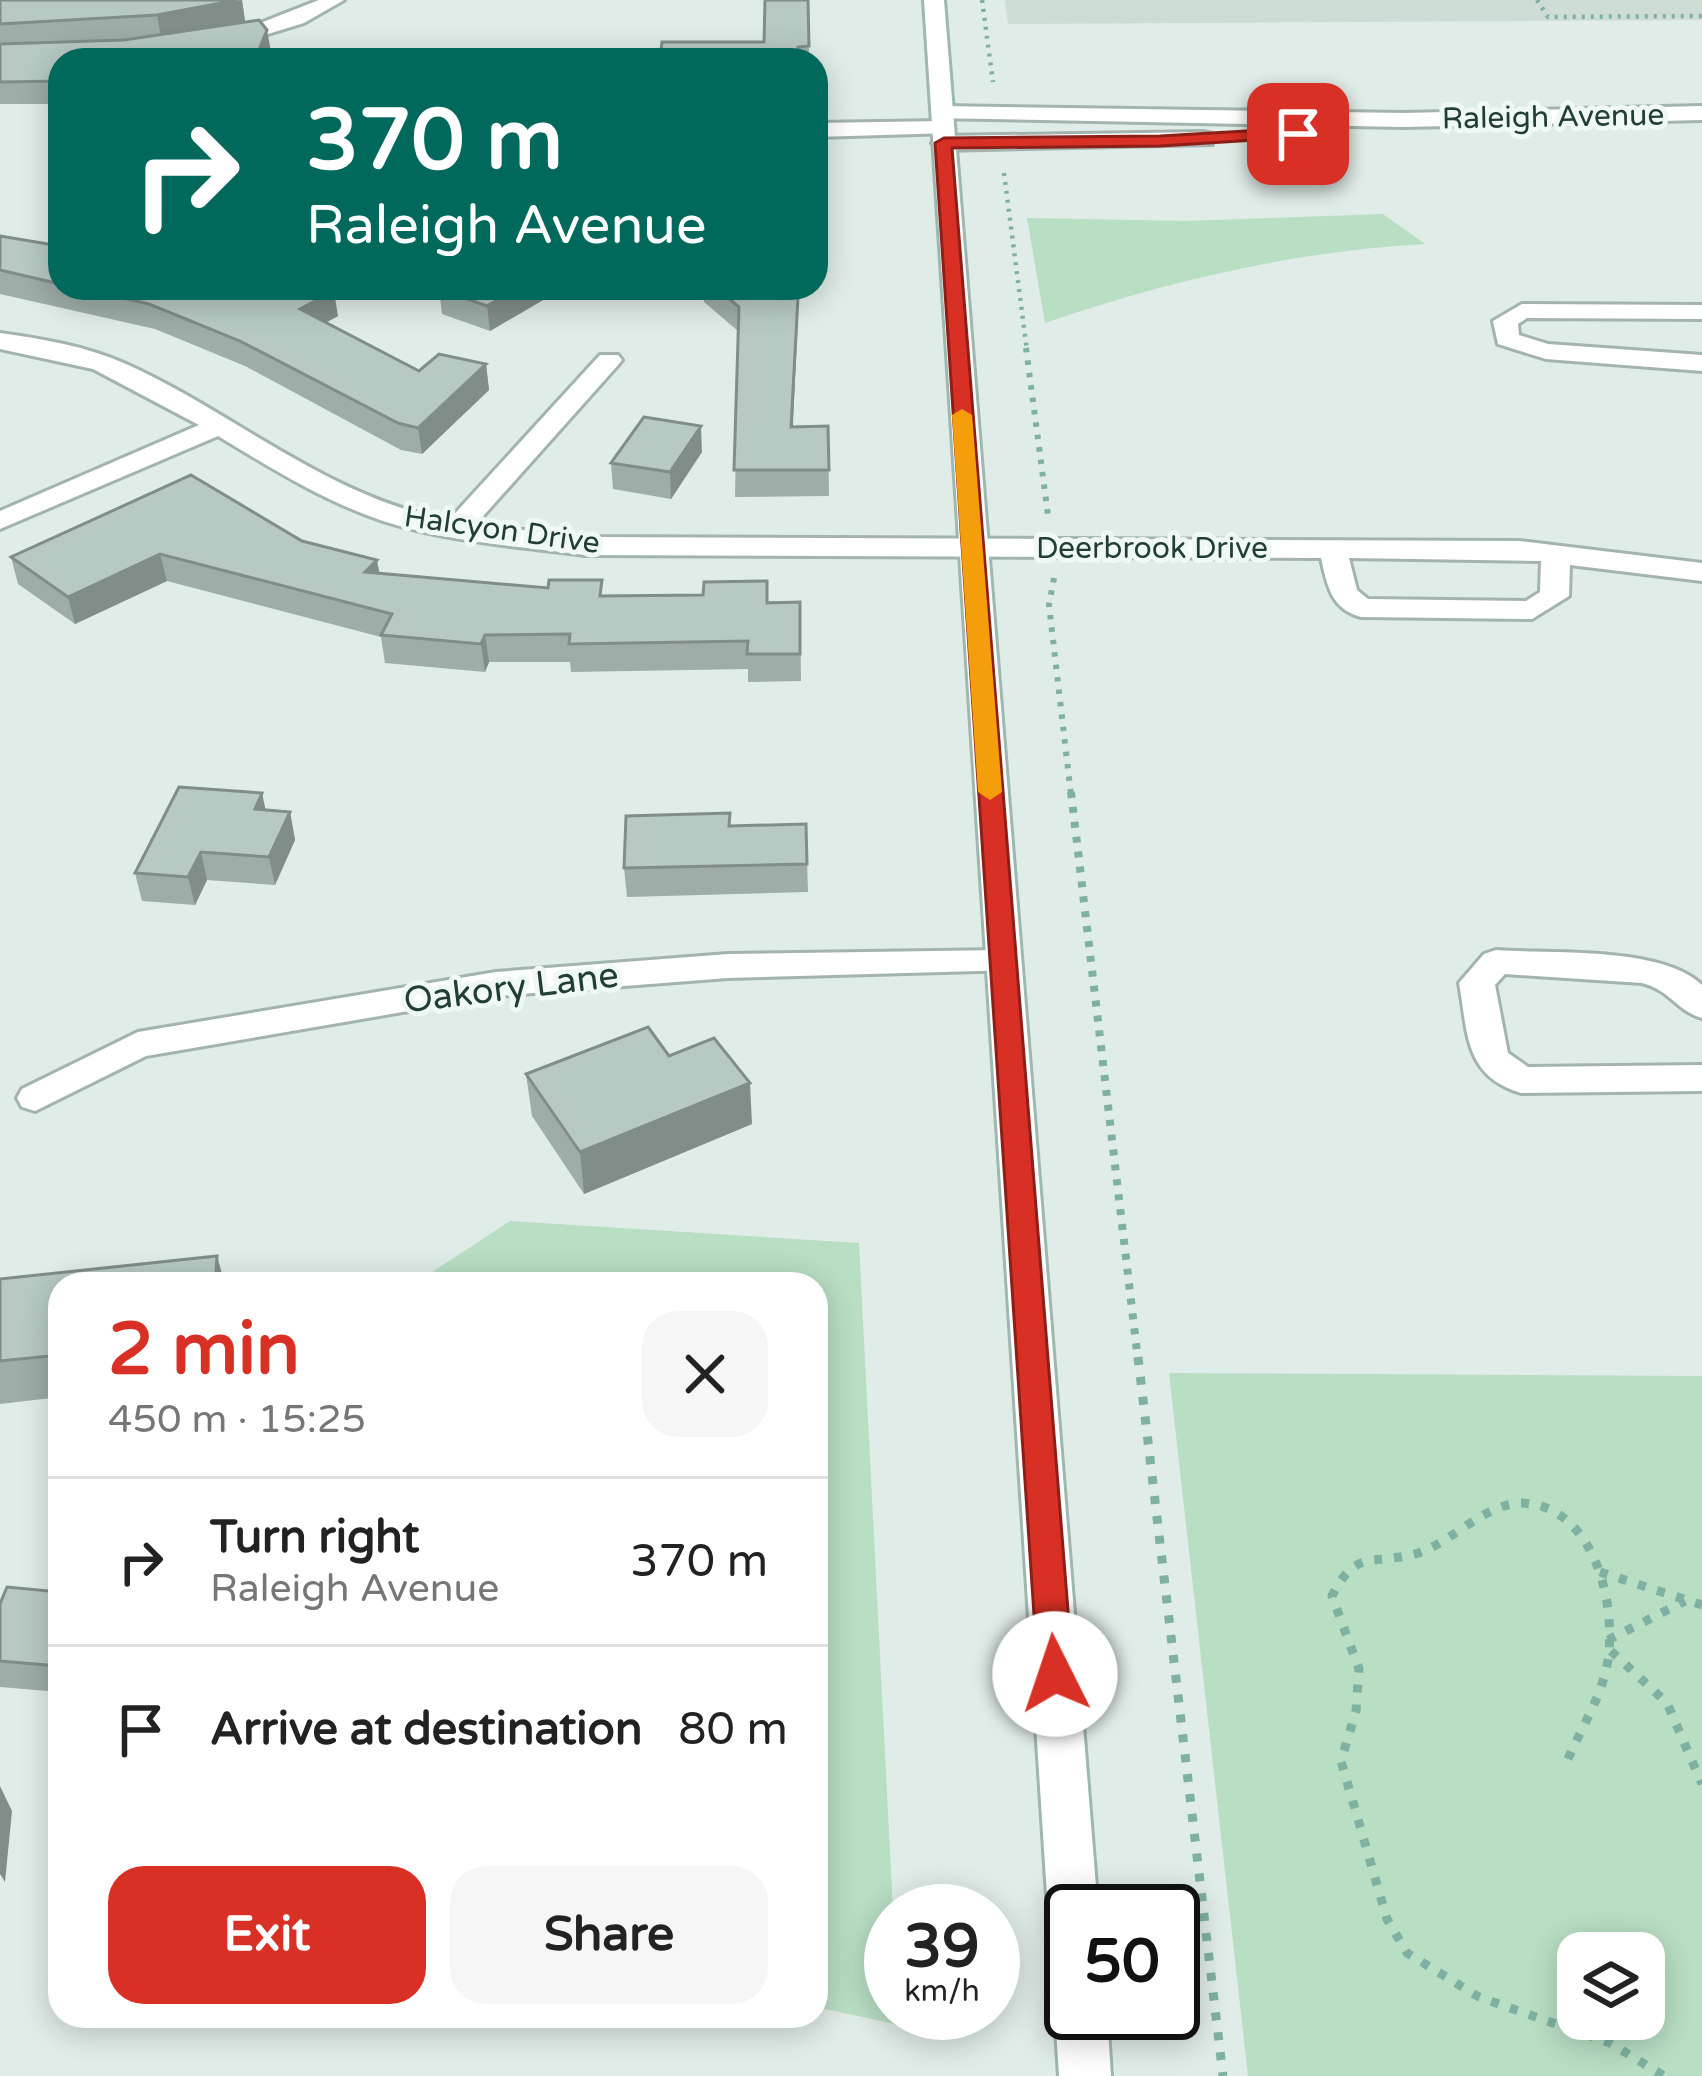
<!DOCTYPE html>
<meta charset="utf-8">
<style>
:root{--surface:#fff;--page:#f6f6f6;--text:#222;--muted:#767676;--line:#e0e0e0;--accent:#d93025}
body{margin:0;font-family:"Varela Round",sans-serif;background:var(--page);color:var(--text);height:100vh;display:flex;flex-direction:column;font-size:45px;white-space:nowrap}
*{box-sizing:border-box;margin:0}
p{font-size:39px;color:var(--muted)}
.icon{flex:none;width:66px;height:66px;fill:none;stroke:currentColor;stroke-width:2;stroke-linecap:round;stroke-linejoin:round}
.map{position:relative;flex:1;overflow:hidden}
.sheet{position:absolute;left:48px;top:1272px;width:780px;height:756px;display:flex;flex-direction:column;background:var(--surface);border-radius:36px;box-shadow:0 6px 30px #0003}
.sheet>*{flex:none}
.banner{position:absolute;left:48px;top:48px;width:780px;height:252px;border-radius:36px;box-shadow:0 6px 30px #0003;background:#00695c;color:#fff;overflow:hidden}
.fabs{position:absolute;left:1557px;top:1932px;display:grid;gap:24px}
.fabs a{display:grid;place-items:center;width:108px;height:108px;border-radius:24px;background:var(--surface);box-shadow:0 6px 30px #0003;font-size:60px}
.speed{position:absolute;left:864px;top:1884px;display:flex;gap:24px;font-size:60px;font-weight:700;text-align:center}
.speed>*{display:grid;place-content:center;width:156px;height:156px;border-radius:50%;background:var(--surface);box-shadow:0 6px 30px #0003;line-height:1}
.speed small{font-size:30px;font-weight:400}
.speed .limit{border:6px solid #111;border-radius:18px;background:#fff;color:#111}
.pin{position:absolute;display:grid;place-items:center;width:102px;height:102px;color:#fff;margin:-51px;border-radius:24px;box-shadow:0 6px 18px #0006}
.me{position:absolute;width:132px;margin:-66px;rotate:356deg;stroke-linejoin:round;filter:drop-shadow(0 0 9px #0008)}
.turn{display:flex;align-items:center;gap:42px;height:252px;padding:0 60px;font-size:54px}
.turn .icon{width:156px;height:156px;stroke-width:2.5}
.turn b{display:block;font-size:84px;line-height:102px}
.round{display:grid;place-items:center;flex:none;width:126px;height:126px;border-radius:36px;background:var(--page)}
.head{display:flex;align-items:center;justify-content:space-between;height:204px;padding:0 60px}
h1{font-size:72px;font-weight:700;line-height:90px;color:var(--accent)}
.cta{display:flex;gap:24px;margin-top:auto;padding:24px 60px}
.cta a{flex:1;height:138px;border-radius:36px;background:var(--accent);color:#fff;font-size:48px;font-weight:700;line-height:138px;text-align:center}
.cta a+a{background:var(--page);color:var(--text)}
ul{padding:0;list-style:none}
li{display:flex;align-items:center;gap:36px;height:168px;padding:0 60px;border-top:3px solid var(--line)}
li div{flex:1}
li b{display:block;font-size:45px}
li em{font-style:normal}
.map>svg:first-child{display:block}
</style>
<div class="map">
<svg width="1702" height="2076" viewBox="0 0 1702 2076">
<rect width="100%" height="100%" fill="#e0ece7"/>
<polygon fill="#cedcd6" points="1005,0 1702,0 1702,20 1008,24"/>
<g fill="#b8dec3" fill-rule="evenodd">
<path d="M1383,214L1425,244C1296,251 1166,281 1045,323L1027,218L1185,221Z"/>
<polygon points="510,1221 859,1243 893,1911 891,2013 899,2013 899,2025 816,2007 816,1284 414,1284"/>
<path d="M1169,1373L1702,1376V2076H1248ZM1578,1953H1644V2019H1578Z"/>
</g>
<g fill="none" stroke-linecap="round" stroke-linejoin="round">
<g stroke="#a3b4ae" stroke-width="6">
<g id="street">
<polygon points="319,0 344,0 304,23 219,49 209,43"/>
<polygon points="941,106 1404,113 1702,106 1702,120 1404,127 933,118 933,108"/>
<polygon points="943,121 951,123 951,133 816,137 816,123"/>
<polygon points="1204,132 1212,134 1212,144 943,150 932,143 943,136"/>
<polygon points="1522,304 1702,305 1702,319 1527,318 1518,324 1519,335 1548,344 1702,355 1702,371 1546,359 1498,344 1493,321"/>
<path d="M0,333C42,339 86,346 126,364C235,413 328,498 449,520L600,355H618L622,360L618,365L476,524L489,526L585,537L1519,541L1702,563V581L1570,565L1569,596L1532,619L1361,617C1331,609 1327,585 1321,558L585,555C518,546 448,542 383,521C324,501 271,468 218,436L0,529V511L199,425L93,369L0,349ZM1349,558L1541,561L1540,592L1526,601L1368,599L1357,590Z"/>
<polygon points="1003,950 1015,954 1020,962 1015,970 728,978 496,996 146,1056 35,1111 22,1107 17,1098 22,1089 138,1032 496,972 728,954"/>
<path d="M1496,950C1551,954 1662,946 1702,985V1018C1677,1011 1670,990 1642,983L1505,974L1495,985L1508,1053L1528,1067L1702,1065V1091L1521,1093C1464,1076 1468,1033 1459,983L1484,954Z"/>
</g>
</g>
<g stroke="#9eb8af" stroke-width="6">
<g id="secondary">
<polygon points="924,0 944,0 1098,1911 1071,1911 1071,1934 1055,1928 1048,1911"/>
<polygon points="1071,1992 1071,2013 1107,2013 1111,2076 1059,2076 1055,2013 1063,1995"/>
</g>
</g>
<g stroke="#7fb1a3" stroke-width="4.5" stroke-dasharray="3 6" stroke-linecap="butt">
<polyline points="982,0 993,82"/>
<polyline points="1537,0 1548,17 1702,16"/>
<polyline points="1004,173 1027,351"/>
</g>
<g stroke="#7fb1a3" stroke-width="6" stroke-dasharray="4.5 8" stroke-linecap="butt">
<polyline points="1026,348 1048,515"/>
<polyline points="1054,578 1049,605 1071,795"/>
</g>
<polyline stroke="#7fb1a3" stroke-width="8" stroke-dasharray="6 9" stroke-linecap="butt" points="1071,792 1138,1360"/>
<g stroke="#7fb1a3" stroke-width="9" stroke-dasharray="8 12" stroke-linecap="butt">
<polyline points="1138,1357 1223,2076"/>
<polyline points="1600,1572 1702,1605"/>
<polyline points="1608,1640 1685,1601"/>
<polyline points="1611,1651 1667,1703 1702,1784"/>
<path d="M1568,1759C1580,1731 1597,1704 1605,1674C1620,1619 1600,1515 1532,1504C1489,1496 1453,1544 1415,1554C1373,1565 1356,1548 1332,1596L1359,1669L1356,1711L1341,1761L1387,1919L1407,1953L1479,1997L1610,2043L1664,2076"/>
</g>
<use href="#street" fill="#fff" fill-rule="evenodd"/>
<use href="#secondary" fill="#fff" fill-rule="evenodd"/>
</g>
<g fill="#9eada8">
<polygon points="0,0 242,0 245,21 271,52 60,60 60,104 0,104"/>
<polygon points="808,0 809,60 636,60 661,50 764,42"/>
<polygon points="0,236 60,246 60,288 320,288 338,316 326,322 419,371 486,364 489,390 422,454 401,450 245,366 155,329 0,294"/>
<polygon points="703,288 786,288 798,297 793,427 828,426 829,496 735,497 738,331 704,302"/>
<polygon points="439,289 550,296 490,331 442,314"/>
<polygon points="702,452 671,499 613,489 611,463"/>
<polygon points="302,541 380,573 603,596 800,602 801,681 748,682 748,669 571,672 570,662 489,662 485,672 385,663 381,637 167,581 75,624 18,584 11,557"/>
<polygon points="266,809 290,812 295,840 275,885 207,880 195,905 142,901 135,873"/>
<polygon points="806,824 808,892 627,897 624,868 730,826"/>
<polygon points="669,1056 752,1124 584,1194 532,1116 526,1074"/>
<polygon points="0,1279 60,1284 60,1397 0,1404"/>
<polygon points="60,1592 60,1692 0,1687 0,1604"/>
</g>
<g fill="#818d88">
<polygon points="242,0 245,21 161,37 157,15"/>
<polygon points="267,30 271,52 268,60 244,60"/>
<polygon points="518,288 549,288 550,296 490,331 487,306"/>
<polygon points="334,291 338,316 305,334 300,309"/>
<polygon points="798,297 798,322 791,453 791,427"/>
<polygon points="486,364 489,390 422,454 418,428"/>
<polygon points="701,426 702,452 671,499 670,472"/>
<polygon points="160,554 167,581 75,624 68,597"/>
<polygon points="377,560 382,587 365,572"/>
<polygon points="485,635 489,662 485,672 481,644"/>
<polygon points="262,793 268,821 255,809"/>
<polygon points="290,812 295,840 275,885 269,857"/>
<polygon points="201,852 207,880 195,905 188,877"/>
<polygon points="750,1083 752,1124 584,1194 580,1152"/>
<polygon points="217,1256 225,1284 215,1284"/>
<polygon points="0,1786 12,1811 5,1882 0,1874"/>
</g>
<g fill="#b8c9c3" stroke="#818d88" stroke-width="3">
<polygon points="0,0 237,0 157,15 0,24"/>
<polygon points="765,0 808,0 809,46 798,47 798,60 636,60 638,50 661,50 662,42 764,42"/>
<polygon points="259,20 267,30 256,57 244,60 60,60 60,81 0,82 0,44 124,40"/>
<polygon points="0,236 60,246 60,284 0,270"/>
<polygon points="80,288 320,288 334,291 300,309 419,371 439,354 486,364 418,428 398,423 240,341 149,304"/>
<polygon points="441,288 518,288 487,306 439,289"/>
<polygon points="716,288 786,288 798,297 791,427 828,426 829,470 734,470 739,307"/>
<polygon points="644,417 701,426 670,472 611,463"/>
<polygon points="191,475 302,541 377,560 365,572 548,588 549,580 602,580 600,596 703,595 704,582 767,581 767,603 800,602 800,654 747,654 748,641 569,644 570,634 485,635 481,644 381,635 392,614 160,554 68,597 11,557"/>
<polygon points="179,787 262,793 255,809 290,812 269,857 201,852 188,877 135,873"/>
<polygon points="730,813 729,826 806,824 807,864 624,868 626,816"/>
<polygon points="648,1027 669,1056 714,1038 750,1083 580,1152 526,1074"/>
<polygon points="217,1256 215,1284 60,1284 60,1355 0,1361 0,1279"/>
<polygon points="7,1587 60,1592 59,1666 0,1661 0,1604"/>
</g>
<polygon fill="#d93025" stroke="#8d1f18" stroke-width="3" points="1298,128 1303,130 1303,137 1160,146 952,148 1073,1674 1068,1685 1055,1689 1043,1685 1038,1674 935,143 944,138 1160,136"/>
<polygon fill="#f59e0b" points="962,409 972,415 1002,792 990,800 978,792 952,415"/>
<g text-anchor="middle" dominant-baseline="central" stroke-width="10" stroke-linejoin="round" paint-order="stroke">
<g font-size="30" fill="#203d36" stroke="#f0f8f4">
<text transform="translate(1553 117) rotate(-1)">Raleigh Avenue</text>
<text transform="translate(502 530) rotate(8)">Halcyon Drive</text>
<text x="1152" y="548">Deerbrook Drive</text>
</g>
<g font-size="36" fill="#203d36" stroke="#f0f8f4">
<text transform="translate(511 988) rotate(-7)">Oakory Lane</text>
</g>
</g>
</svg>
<div class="fabs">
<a><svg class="icon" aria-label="layers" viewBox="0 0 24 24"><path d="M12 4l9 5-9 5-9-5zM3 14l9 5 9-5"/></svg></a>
</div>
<div class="speed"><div>39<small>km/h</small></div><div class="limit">50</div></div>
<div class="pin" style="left:1298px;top:134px;background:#d93025"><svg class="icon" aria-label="arrive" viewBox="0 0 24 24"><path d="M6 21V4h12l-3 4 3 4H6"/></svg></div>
<svg class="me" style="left:1055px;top:1674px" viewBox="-20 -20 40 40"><circle r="19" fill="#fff"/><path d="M0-13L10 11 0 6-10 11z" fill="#d93025"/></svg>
<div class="banner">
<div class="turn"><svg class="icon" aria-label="right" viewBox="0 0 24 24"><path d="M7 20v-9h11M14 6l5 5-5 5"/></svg><div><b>370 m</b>Raleigh Avenue</div></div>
</div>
<section class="sheet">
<div class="head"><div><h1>2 min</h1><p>450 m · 15:25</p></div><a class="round"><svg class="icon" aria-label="close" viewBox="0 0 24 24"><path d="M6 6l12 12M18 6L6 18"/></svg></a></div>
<ul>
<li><svg class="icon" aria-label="right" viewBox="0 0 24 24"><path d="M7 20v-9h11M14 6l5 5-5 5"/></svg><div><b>Turn right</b><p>Raleigh Avenue</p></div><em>370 m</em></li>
<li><svg class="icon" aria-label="arrive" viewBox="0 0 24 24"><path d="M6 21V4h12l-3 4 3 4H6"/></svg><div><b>Arrive at destination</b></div><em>80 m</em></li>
</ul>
<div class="cta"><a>Exit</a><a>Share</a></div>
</section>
</div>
